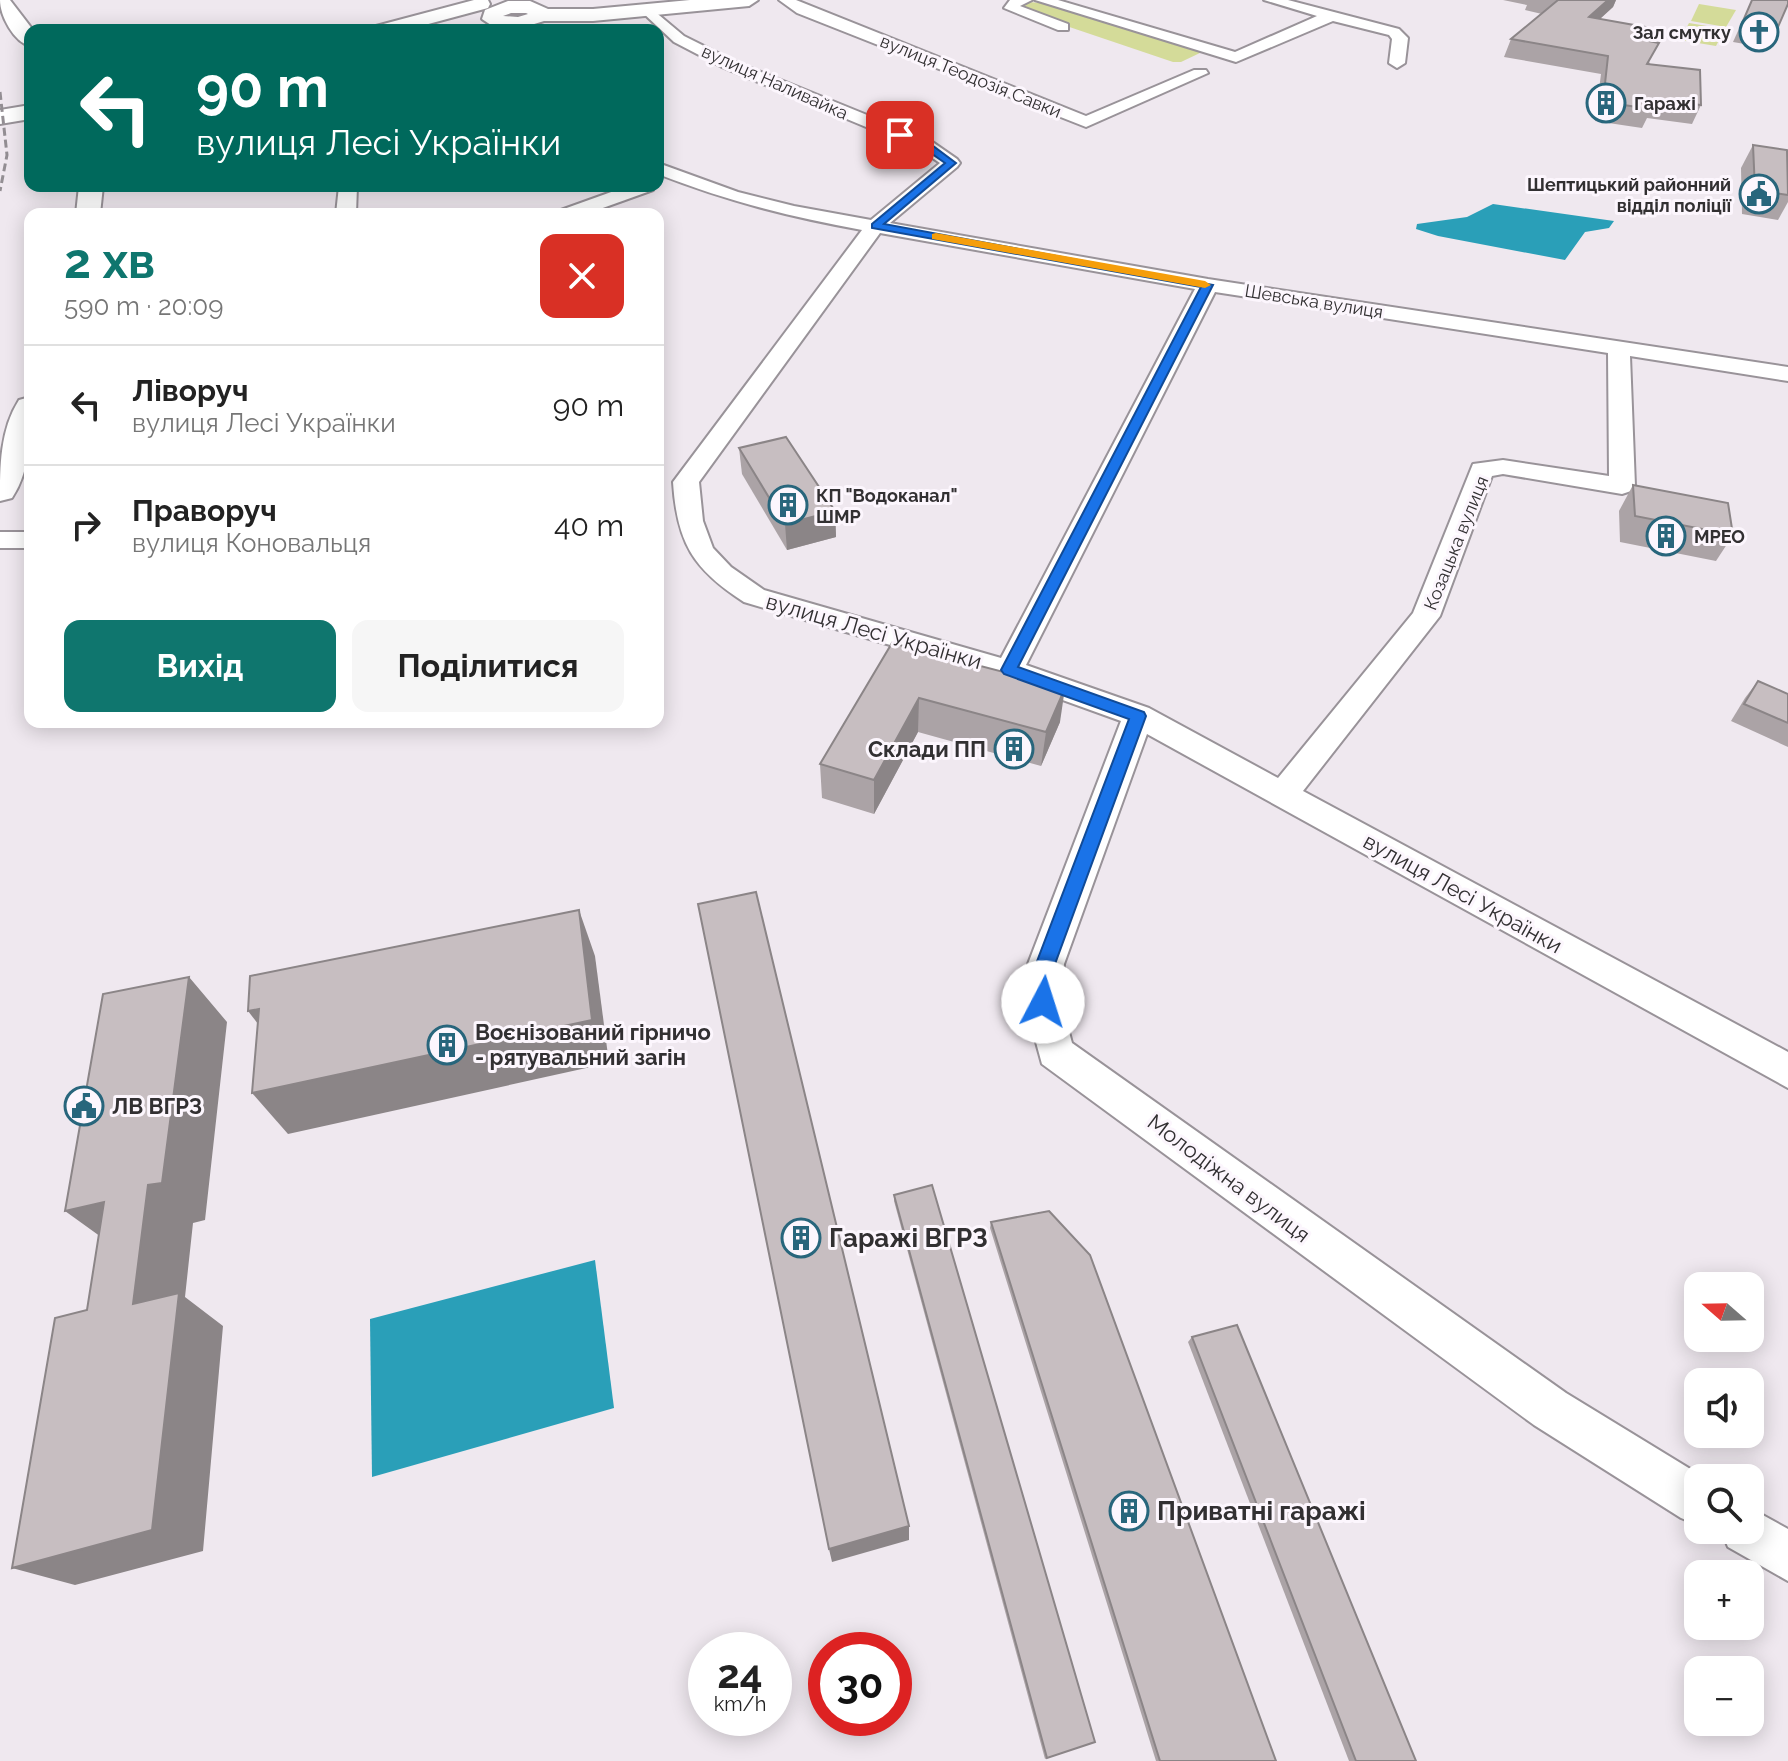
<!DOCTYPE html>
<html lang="uk">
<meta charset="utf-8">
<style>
:root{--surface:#fff;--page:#f6f6f6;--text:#222;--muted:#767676;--line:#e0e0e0;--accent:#0f766e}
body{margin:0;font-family:Raleway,sans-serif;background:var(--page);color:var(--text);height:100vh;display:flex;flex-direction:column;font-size:30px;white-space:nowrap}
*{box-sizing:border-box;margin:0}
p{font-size:26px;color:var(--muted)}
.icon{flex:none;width:44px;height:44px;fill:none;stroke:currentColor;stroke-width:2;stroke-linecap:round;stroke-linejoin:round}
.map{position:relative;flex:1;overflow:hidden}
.panel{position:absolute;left:24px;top:208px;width:640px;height:520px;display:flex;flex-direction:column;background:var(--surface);border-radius:16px;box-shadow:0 4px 20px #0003}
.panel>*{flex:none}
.banner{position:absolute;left:24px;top:24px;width:640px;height:168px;border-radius:16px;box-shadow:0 4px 20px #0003;background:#00695c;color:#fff;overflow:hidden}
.needle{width:52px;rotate:290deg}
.fabs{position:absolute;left:1684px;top:1272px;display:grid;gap:16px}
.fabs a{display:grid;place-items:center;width:80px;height:80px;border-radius:16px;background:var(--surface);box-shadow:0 4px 20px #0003;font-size:40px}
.speed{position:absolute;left:688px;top:1632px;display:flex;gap:16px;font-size:40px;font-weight:700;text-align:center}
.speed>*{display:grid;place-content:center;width:104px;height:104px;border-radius:50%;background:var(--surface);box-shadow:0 4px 20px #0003;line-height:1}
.speed small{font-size:20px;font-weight:400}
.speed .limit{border:12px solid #d22;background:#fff;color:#111}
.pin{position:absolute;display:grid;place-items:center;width:68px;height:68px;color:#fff;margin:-34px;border-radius:16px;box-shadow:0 4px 12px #0006}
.me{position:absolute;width:88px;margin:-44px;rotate:5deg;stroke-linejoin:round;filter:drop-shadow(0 0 6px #0008)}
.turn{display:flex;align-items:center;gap:28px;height:168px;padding:0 40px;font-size:36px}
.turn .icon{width:104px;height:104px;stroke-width:2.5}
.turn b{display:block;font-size:56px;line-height:68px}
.round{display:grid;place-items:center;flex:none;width:84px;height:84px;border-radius:16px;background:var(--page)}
.headline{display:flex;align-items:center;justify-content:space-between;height:136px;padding:0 40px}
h1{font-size:48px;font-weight:700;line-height:60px;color:var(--accent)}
.action{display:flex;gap:16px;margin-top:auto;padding:16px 40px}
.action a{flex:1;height:92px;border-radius:16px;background:var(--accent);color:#fff;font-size:32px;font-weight:700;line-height:92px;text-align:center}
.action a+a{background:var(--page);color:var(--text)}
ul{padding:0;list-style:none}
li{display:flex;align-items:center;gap:24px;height:120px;padding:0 40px;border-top:2px solid var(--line)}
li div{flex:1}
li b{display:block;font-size:30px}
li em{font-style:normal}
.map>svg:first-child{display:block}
</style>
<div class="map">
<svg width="1788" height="1761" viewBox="0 0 1788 1761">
<rect width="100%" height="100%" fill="#efe8ef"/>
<g fill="#d4db99">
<polygon points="1029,2 1041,3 1202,52 1181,62 1173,62 1022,11 1018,7"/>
<polygon points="1699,4 1736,10 1726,27 1691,21"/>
<polygon points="1689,23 1725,29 1716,46 1680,40"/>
</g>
<g fill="#2a9fb8">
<polygon points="1493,204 1614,221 1609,228 1585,232 1565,260 1438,236 1416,229 1417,224 1467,217"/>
<polygon points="595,1260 614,1408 372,1477 370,1319"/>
</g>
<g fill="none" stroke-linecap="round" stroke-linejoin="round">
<g stroke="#999399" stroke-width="4">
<g id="minor">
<polygon points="779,0 796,0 1086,116 1194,70 1206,70 1208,73 1086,127 797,13"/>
<polygon points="1032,0 1020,6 1068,24 1068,30 1058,30 1004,8 1010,0"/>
<polygon points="1035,0 1058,0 1235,52 1317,16 1264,0 1288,0 1399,29 1408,38 1405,63 1397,68 1389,63 1392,39 1389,35 1333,21 1236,62"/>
<path d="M647,5L684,36L734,61L931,141L957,159L960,163L957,167L890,223L1208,279L1788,367V381L1630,356L1635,486L1631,491L1622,494L1503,474L1492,476L1440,616L1303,791L1788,1052V1088L1147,734L1064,964L1061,1002L1072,1043L1566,1393L1705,1478H1698V1525L1681,1518L1534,1425L1042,1064L1025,1002L1028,964L1121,721L999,677L744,602C693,569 677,543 673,482L862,230C790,217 727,201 658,174V163L738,192L794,206L871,220L940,163L919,149L722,67L674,42L642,12L640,9ZM880,233L1195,289L1001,658L764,590L731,567L713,548L703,521L699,482ZM1215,292L1608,353L1609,476L1503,460L1473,464L1413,613L1278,778L1149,708L1026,665Z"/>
<polygon points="339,186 357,186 356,214 336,214"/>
<polygon points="628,186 655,186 653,190 586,214 558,214 561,210"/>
<rect x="0" y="532" width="30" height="16"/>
<polygon points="1750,1508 1788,1529 1788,1581 1728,1547 1721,1530 1750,1530"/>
</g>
</g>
<g stroke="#999399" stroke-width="4">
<path id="secondary" d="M690,0H758L749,6L593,21H544L518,29L491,25L482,19L485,10L508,1H530L548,9H593ZM511,13H526L528,14L518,17L503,16Z"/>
</g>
<g stroke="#999399" stroke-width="4">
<g id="primary">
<path d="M0,0H10L33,30H30V46C14,42 0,16 0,0Z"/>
<polygon points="474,0 488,0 490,4 488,8 406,30 373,30 376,26"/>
<polygon points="30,105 30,119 0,124 0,110"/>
<polygon points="79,186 103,186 100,214 76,214"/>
<path d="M30,397C30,431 32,468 12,498L0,501C0,466 0,430 19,400Z"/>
</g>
</g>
<use href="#minor" fill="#fff" fill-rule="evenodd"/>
<use href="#secondary" fill="#fff" fill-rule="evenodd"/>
<use href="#primary" fill="#fff" fill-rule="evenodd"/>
<polyline stroke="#938e93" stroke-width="3" stroke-dasharray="8 4" stroke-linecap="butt" points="0,92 7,155 0,191"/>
</g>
<g fill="#aba3a6">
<polygon points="1503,0 1616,0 1613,7 1600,19 1640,40 1650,64 1701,105 1692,124 1647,118 1642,128 1595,121 1601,74 1504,57 1511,39 1542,14 1525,10 1527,5"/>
<polygon points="1752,0 1778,27 1768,48 1733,42"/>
<polygon points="1753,145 1788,156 1788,202 1778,220 1742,214 1741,168"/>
<polygon points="739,448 835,511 836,537 787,550 742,474"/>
<polygon points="1633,485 1733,535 1716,561 1620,542 1619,511"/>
<polygon points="892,643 1060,722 1041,766 918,732 874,814 822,798 820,764"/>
<polygon points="1758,681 1788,694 1788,747 1731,721 1745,698"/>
<polygon points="894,1195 1095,1742 1045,1759 894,1201"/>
<polygon points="991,1222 1276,1761 1156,1761 990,1228"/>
<polygon points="1192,1337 1416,1761 1349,1761 1188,1342"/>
</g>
<g fill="#8b8587">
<polygon points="1608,0 1616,0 1613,7 1582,35 1589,17"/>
<polygon points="1645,27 1638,45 1633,38"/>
<polygon points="835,511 836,537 787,550 785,524"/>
<polygon points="1065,688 1060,722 1041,766 1046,732"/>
<polygon points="919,698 918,732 874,814 874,780"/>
<polygon points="579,910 595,956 609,1063 288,1134 252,1093"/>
<polygon points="189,977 227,1022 205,1220 193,1223 185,1297 223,1326 203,1551 75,1585 12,1568 133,1304 115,1247 65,1211 148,1185"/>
<polygon points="259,1009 282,1055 248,1011"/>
<polygon points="909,1526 909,1540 832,1562 829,1549"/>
</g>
<g fill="#c7bec1" stroke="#8b8587" stroke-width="2">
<polygon points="1558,0 1608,0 1589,17 1645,27 1633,38 1659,43 1647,64 1700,70 1701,105 1652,99 1651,109 1603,102 1608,56 1511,39"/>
<polygon points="1752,0 1788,0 1788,4 1778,27 1743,21"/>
<polygon points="1753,145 1787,150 1788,195 1755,190"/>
<polygon points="786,437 835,511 785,524 739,448"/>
<polygon points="1633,485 1728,503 1733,535 1635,516"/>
<polygon points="892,643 1065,688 1046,732 919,698 874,780 820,764"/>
<polygon points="1758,681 1788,694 1788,723 1744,704"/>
<polygon points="756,892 909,1526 829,1549 698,904"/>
<polygon points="579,910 592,1020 252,1093 259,1009 248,1011 250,976"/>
<polygon points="189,977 162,1183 148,1185 133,1304 179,1293 152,1530 12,1568 55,1318 87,1310 104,1202 65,1211 103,994"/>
<polygon points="932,1185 1095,1742 1047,1758 894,1195"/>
<polygon points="1049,1211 1090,1255 1276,1761 1160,1761 991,1222"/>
<polygon points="1237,1325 1416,1761 1356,1761 1192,1337"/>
</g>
<polygon fill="#1a73e8" stroke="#114b97" stroke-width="2" points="900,132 929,143 956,163 884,224 1213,285 1018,667 1144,712 1146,716 1055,964 1050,1008 1043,1011 1036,1008 1033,1002 1036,964 1129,719 1004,674 1001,670 1201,287 872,228 872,224 945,163 922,147 896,137"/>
<polygon fill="#f59e0b" points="936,233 1205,281 1211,285 1205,288 932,239 932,234"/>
<defs>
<g id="church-ring" transform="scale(2)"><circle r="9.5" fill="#fcf6fd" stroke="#28667c" stroke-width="1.5"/><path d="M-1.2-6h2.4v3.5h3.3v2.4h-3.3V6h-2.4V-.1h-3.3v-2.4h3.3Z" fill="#28667c"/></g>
<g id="building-ring" transform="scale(2)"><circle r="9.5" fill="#fcf6fd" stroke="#28667c" stroke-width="1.5"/><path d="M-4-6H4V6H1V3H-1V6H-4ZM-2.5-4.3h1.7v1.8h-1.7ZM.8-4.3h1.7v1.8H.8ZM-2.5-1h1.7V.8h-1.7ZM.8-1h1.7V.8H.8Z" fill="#28667c"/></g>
<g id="civic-ring" transform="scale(2)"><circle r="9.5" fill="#fcf6fd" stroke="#28667c" stroke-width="1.5"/><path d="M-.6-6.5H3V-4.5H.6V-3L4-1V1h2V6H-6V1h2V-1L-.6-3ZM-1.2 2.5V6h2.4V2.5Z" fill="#28667c"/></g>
</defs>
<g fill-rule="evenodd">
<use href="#church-ring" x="1759" y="32"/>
<use href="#building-ring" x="1606" y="103"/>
<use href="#civic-ring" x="1759" y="194"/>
<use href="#building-ring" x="788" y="505"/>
<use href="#building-ring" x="1666" y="536"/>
<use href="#building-ring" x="1014" y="749"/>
<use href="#building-ring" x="447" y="1045"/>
<use href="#civic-ring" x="84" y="1106"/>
<use href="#building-ring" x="801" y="1238"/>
<use href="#building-ring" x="1129" y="1511"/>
</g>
<g text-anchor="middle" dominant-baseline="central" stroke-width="6" stroke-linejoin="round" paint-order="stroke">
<g font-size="18" font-weight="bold" fill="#323032" stroke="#fcf6fd" text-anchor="start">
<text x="1731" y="32" text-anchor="end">Зал смутку</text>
<text x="1634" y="103">Гаражі</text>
<text x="1731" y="184" text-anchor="end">Шептицький районний<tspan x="1731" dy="21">відділ поліції</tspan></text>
<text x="816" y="495">КП "Водоканал"<tspan x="816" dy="21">ШМР</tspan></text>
<text x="1694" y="536">МРЕО</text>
</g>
<g font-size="18" fill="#323032" stroke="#fcf6fd">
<text transform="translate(971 76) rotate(22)">вулиця Теодозія Савки</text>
<text transform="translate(775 82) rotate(24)">вулиця Наливайка</text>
<text transform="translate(1314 301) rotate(9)">Шевська вулиця</text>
<text transform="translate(1456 543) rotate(-68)">Козацька вулиця</text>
</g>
<g font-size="22" fill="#323032" stroke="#fcf6fd">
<text transform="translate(874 631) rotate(16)">вулиця Лесі Українки</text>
<text transform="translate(1463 893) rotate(29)">вулиця Лесі Українки</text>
<text transform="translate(1229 1178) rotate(37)">Молодіжна вулиця</text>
</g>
<g font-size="22" font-weight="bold" fill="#323032" stroke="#fcf6fd" text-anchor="start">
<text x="986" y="749" text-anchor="end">Склади ПП</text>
<text x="475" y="1032">Воєнізований гірничо<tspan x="475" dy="25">- рятувальний загін</tspan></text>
<text x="112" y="1106">ЛВ ВГРЗ</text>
</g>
<g font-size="26" font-weight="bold" fill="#323032" stroke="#fcf6fd" text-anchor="start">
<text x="829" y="1238">Гаражі ВГРЗ</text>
<text x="1157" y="1511">Приватні гаражі</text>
</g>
</g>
</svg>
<div class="fabs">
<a><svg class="needle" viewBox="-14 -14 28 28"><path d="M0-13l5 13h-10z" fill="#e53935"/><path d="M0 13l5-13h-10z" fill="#767676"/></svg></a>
<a><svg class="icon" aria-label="sound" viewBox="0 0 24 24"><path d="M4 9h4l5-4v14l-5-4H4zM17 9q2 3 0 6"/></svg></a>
<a><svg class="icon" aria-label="search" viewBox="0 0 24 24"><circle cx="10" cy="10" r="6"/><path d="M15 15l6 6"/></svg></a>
<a>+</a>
<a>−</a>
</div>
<div class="speed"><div>24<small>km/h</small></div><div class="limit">30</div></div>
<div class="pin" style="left:900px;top:135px;background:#d93025"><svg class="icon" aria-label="arrive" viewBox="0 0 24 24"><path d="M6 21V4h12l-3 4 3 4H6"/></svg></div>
<svg class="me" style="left:1043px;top:1002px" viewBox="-20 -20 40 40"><circle r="19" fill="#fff"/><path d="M0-13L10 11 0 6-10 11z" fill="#1a73e8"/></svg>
<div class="banner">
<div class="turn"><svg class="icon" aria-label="left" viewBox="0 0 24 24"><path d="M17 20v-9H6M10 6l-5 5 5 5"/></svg><div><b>90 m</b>вулиця Лесі Українки</div></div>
</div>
<section class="panel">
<div class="headline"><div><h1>2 хв</h1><p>590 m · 20:09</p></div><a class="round" style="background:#d93025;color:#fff"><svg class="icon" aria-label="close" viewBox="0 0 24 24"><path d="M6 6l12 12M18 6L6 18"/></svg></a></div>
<ul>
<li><svg class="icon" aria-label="left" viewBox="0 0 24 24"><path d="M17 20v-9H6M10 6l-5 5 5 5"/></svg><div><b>Ліворуч</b><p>вулиця Лесі Українки</p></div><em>90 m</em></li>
<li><svg class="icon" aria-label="right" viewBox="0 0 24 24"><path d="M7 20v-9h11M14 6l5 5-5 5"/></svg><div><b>Праворуч</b><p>вулиця Коновальця</p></div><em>40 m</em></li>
</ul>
<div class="action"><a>Вихід</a><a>Поділитися</a></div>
</section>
</div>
